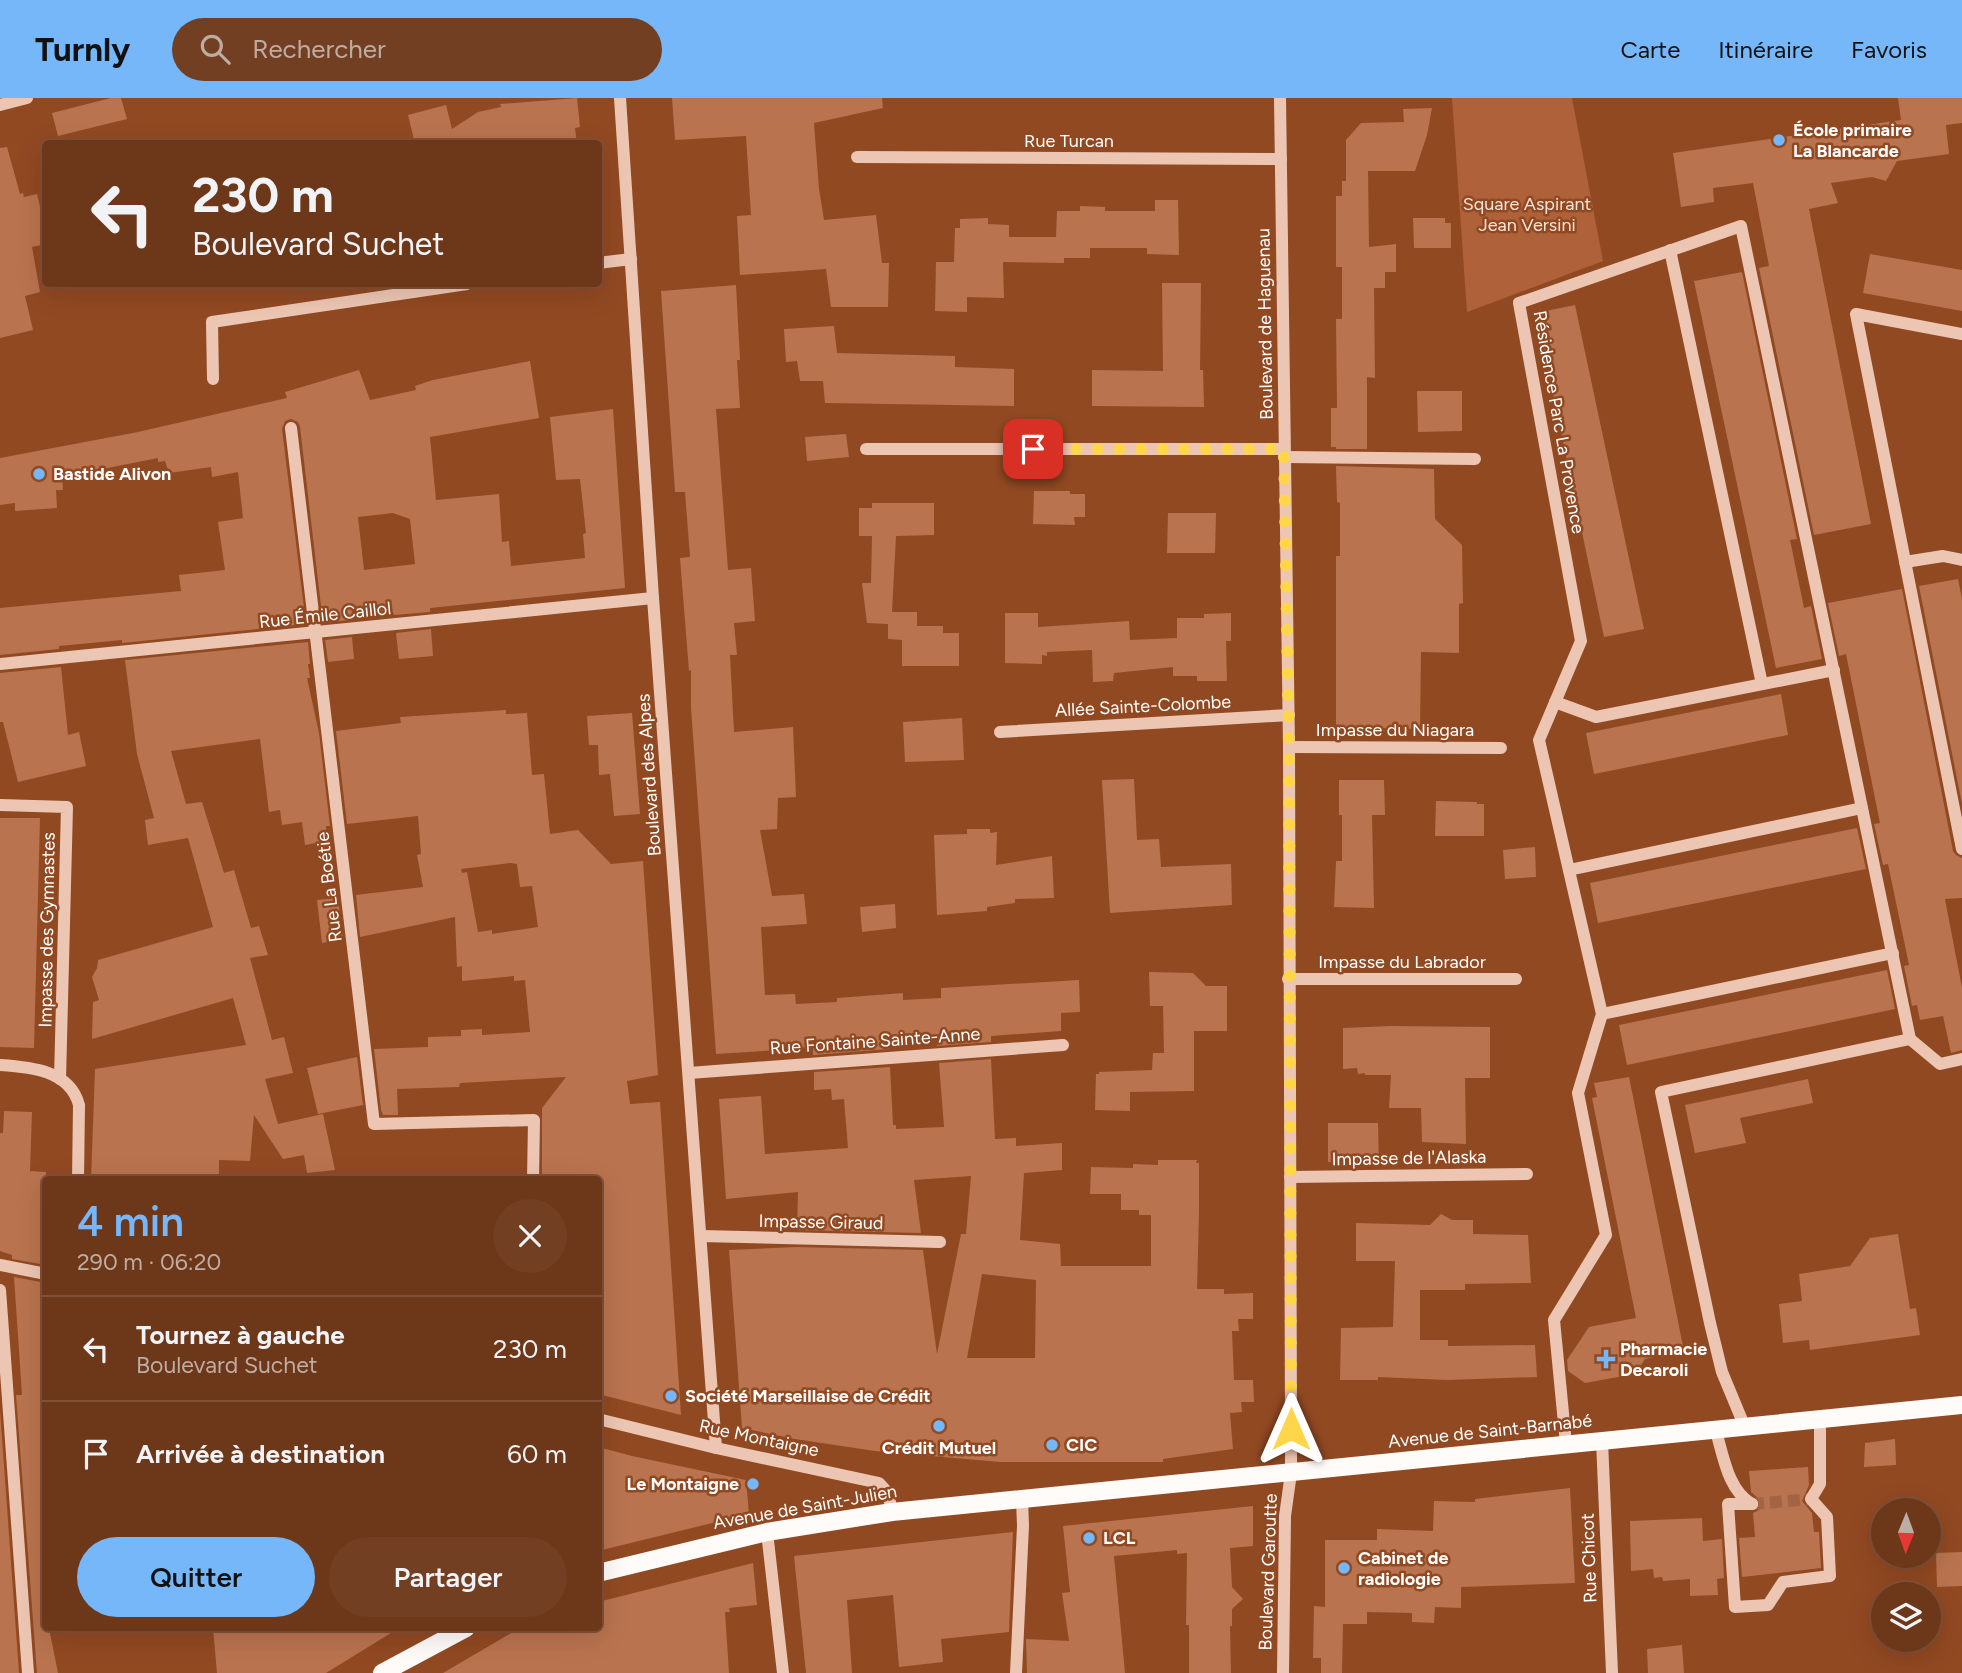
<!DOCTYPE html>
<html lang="fr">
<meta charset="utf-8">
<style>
:root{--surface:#6d371a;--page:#723f23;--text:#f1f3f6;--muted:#bfaca2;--line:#7f5139;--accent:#75b7f9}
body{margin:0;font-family:Figtree,sans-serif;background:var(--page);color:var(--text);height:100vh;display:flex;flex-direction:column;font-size:26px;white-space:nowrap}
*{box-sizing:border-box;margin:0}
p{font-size:23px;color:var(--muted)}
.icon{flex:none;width:38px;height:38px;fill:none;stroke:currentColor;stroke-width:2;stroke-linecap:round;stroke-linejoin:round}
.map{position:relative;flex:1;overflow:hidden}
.drawer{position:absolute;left:42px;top:1078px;width:560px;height:455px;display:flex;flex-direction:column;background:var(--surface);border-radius:7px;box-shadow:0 7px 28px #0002,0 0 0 2px var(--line)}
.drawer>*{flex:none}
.guide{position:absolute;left:42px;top:42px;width:560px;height:147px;border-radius:7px;box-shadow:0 7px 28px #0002,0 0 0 2px var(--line);background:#6d371a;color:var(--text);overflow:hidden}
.needle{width:46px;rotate:181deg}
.controls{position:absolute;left:1871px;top:1400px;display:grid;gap:14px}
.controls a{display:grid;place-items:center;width:70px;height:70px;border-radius:50%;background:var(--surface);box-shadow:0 7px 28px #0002,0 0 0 2px var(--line);font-size:35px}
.pin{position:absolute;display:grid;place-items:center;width:60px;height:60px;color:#fff;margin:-30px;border-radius:14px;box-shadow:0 4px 10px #0006}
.me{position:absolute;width:77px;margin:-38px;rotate:0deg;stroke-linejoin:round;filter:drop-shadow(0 0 5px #0008)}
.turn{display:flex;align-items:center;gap:24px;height:147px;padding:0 35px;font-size:32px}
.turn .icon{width:91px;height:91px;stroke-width:2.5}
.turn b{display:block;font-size:49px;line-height:60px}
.round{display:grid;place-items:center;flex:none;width:74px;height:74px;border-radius:37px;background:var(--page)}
.overview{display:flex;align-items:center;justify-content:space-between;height:119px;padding:0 35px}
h1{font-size:42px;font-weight:600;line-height:52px;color:var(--accent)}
.button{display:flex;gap:14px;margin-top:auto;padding:14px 35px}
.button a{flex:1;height:80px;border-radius:42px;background:var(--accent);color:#111;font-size:28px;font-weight:600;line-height:80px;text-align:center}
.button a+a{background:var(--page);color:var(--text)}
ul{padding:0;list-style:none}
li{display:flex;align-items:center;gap:21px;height:105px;padding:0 35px;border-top:2px solid var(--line)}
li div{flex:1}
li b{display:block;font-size:26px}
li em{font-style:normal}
header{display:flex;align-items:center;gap:42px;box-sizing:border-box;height:98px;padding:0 35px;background:var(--accent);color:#111}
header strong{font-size:33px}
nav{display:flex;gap:38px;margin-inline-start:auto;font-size:24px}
.search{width:490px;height:63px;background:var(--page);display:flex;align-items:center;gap:18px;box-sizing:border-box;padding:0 24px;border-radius:38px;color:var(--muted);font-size:26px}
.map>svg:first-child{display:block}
</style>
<header>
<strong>Turnly</strong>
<div class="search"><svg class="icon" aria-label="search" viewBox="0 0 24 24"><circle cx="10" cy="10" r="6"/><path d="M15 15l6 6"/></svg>Rechercher</div>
<nav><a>Carte</a><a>Itinéraire</a><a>Favoris</a></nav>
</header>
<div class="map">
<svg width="1962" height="1575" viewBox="0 0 1962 1575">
<rect width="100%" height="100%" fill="#914922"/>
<polygon fill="#af613a" points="1452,0 1572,0 1603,163 1467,214"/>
<g fill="#b9734f" fill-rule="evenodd">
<polygon points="111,0 121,0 127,21 58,38 52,15"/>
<polygon points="577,0 580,29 575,30 577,46 415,46 408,17 446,7 452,31 478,14 501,9 500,6"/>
<polygon points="672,0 882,0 883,10 814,25 819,91 824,122 876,117 882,165 889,165 888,209 831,209 826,171 740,177 737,118 751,117 746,38 675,42"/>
<polygon points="1898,0 1962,0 1962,25 1946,27 1949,56 1897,63 1886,83 1872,79 1831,85 1838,105 1809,111 1871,426 1814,437 1759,170 1769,168 1753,85 1713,90 1714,104 1681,109 1673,55 1901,22"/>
<polygon points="1432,10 1427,37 1415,73 1368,73 1369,149 1396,146 1396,174 1385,174 1385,190 1374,190 1375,280 1367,279 1367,351 1336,351 1336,349 1331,349 1331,310 1337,310 1336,221 1342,221 1342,169 1336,169 1336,98 1342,98 1342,83 1346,83 1346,42 1361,25 1404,24 1403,11"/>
<polygon points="7,49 20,96 23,95 24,99 37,96 46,134 46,146 32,149 40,194 25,198 33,232 0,240 0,50"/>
<polygon points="1155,102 1178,102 1179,157 1147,156 1147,150 1090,150 1090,160 1064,160 1064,165 1003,164 1004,200 967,199 967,214 935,213 936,164 954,164 955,130 960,130 960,121 988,120 988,126 1009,127 1009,139 1056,139 1057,113 1080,113 1080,108 1105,109 1105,113 1155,113"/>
<polygon points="1413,120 1445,120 1445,125 1451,125 1451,150 1414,150"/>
<polygon points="1870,156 1962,172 1962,213 1863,195"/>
<polygon points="1742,174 1797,441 1790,442 1804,510 1811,508 1822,561 1776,570 1694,183"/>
<polygon points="1162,185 1201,185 1200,272 1203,272 1204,309 1092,308 1092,272 1163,273"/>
<polygon points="736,187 740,262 737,262 740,310 716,311 728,472 751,470 755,523 734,525 737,557 730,557 734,634 793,629 796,699 778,700 777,731 760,732 772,798 804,796 807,826 761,829 765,897 795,896 796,906 837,904 837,900 903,895 903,902 941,900 941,890 1079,882 1080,914 1061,915 1061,933 991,938 991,944 937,948 937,942 889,945 889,951 813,957 813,948 793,951 716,956 691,610 691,572 689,573 680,460 690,459 685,394 675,394 661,193"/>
<polygon points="1575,207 1644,531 1604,539 1536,215"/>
<polygon points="834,228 837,255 955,258 955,269 1014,271 1014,308 825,305 823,283 800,283 797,263 786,264 784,231"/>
<path d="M530,263L539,320L430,339L436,402L499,396L502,444L509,443L511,468L585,460L583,436L586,435L580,381L556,382L550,319L613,311L625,490L430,510V514L394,517L393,514L349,518L350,522L323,525L300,329L298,324L291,321L285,323L282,331L306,526L122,545V542L59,548V551L0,557V510L181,493L179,477L225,472L218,424L243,420L238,374L212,379L211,369L169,375L165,363L158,364V360L62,379L63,392H56L57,410L15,413V405L0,407V360L138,334L287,300L285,294L359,272L370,302L416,292L415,288L433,282ZM393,415L410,421L415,466L364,472L358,419Z"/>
<polygon points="1417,293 1462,293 1462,333 1418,334"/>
<polygon points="846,336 849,359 807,363 805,339"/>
<polygon points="1336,368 1434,371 1435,421 1462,447 1463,505 1459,506 1459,555 1421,554 1420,631 1336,629 1336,458 1340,458 1340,405 1337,404"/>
<polygon points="1034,393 1070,393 1070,396 1085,396 1085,419 1074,419 1075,427 1033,426"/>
<polygon points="872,405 934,405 934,437 896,438 892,514 917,514 917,528 943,528 943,535 959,535 959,568 902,568 902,542 888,541 888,526 867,525 862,485 871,485 872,438 859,438 859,410 872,410"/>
<polygon points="1168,415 1216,415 1215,455 1167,455"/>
<polygon points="1958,481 1962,501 1962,706 1919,488"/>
<polygon points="1902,491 1953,753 1956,757 1962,760 1962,800 1945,801 1962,890 1962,952 1951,955 1943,918 1920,922 1917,907 1912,908 1904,868 1909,867 1888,766 1883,767 1874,726 1880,725 1846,556 1839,558 1828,505"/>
<polygon points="1005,515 1038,515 1038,529 1129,523 1130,542 1177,540 1177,520 1204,520 1204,516 1231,515 1231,543 1226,543 1227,583 1197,583 1197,578 1173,578 1173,569 1114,575 1113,583 1093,584 1092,552 1047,554 1047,558 1042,557 1042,566 1005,565"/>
<polygon points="431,531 433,558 399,561 396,535"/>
<polygon points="352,539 354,561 328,564 325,542"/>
<polygon points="308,544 310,566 308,566 310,580 307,580 319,635 330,728 326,728 328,743 305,747 302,724 282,727 280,712 269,714 260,641 171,653 186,706 202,704 224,775 234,772 251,830 259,828 268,857 250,860 272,942 284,939 293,975 265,981 278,1026 323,1016 335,1072 307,1075 304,1057 283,1061 254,1017 250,1063 219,1062 219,1082 91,1082 95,971 246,947 233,900 92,941 93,904 99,902 92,879 97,870 98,862 213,829 188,740 148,747 145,722 154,720 137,656 125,562"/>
<polygon points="61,569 68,637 79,634 86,668 18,684 3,624 0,624 0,575"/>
<polygon points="1781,596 1788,637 1594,676 1586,635"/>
<path d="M506,612V616L527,615L532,677L544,676L550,736L578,732L611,766L643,763L658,977L627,983L630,1006L660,1004L681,1317L598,1296V1082H542V1010L566,979L460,985L459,989L397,991L398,1017H383L381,1012L374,951L428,949V939L461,938V932L482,931V937L530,934L525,882L514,883V878L462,883V868L457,869L455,819L360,839L356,797L423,789L417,757L421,756L418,718L347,726L336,633L401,625L400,619ZM511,765L517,766L520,789L532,788L538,829L492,836V832L478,834L467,774L462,775L461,771Z"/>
<polygon points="632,615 640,716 614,718 610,676 599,677 598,647 589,647 587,618"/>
<polygon points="962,620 964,662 905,664 903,624"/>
<polygon points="1134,681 1137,742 1159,741 1161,769 1231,766 1232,807 1110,815 1102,682"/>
<polygon points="1339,682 1384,682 1385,717 1372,717 1374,810 1334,809 1336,763 1342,763 1342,717 1339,717"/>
<polygon points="1436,703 1477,704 1477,706 1484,706 1484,738 1435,738"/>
<polygon points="0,720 40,720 34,950 0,949"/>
<polygon points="1857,730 1866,771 1598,825 1590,785"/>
<polygon points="967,731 990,731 990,735 997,734 996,767 1052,758 1054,800 1015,801 1015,805 987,809 987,813 937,817 934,737 967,736"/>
<polygon points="1535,749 1536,779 1505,781 1503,752"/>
<polygon points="338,800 343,841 322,845 317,802"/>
<polygon points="895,806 896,830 862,834 860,809"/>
<polygon points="1887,872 1895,911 1627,967 1619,927"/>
<polygon points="1149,874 1193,875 1206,888 1227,888 1227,933 1194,933 1194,993 1130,994 1130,1013 1095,1012 1096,976 1099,976 1099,974 1152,972 1153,955 1164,955 1163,908 1150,908"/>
<polygon points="1390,928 1490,929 1490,980 1465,980 1466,1046 1422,1044 1421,1010 1389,1010 1391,977 1365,977 1365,975 1358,976 1357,970 1343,971 1343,930"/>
<polygon points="357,959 363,1007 318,1016 307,970"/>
<path d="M991,961L995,1041L1016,1040V1048L1062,1045V1072L1024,1075L1020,1142L1060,1146L1061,1168H1151V1117H1139V1112H1121V1096H1090L1091,1069L1133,1070V1066L1158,1067V1062H1197L1196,1065H1199V1115L1197,1191H1224V1196L1253,1195V1221H1238L1239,1233H1232L1234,1282H1253L1254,1304H1241L1242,1314L1230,1315L1233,1351L1163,1361V1364H1000L875,1353L795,1341L742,1330L729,1152L796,1149L923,1152L937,1256L961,1136H966L971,1078L914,1082L921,1135L797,1132L798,1094L726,1101L719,1001L761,998L765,1056L848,1050L844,1001L832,1002L831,991L814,992V974L890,969L893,1027H896V1031L944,1029L939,965ZM982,1176L1036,1182L1035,1260H967Z"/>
<polygon points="1629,979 1684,1253 1645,1261 1635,1276 1585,1285 1568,1273 1567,1262 1589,1229 1636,1220 1592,1000 1597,999 1594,985"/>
<polygon points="1808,981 1813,1005 1740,1020 1746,1045 1695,1055 1685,1007"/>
<polygon points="4,1013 32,1014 30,1073 46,1074 46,1167 12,1161 12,1157 0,1153 0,1035 3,1035"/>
<polygon points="1328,1025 1378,1025 1379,1067 1337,1068 1337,1064 1328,1064"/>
<polygon points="1441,1116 1452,1122 1473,1122 1473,1136 1528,1137 1531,1185 1465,1186 1465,1192 1420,1192 1420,1242 1448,1242 1448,1248 1535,1247 1537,1279 1448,1282 1378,1279 1378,1282 1340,1282 1341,1230 1393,1229 1395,1163 1356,1163 1356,1125 1430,1127"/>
<polygon points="1898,1136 1910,1211 1916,1210 1920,1237 1810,1252 1809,1242 1783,1245 1779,1206 1802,1203 1799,1176 1850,1168 1870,1140"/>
<polygon points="14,1179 46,1185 46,1530 49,1530 58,1575 37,1575 16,1297 22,1297"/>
<polygon points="0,1312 19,1575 0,1575"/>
<polygon points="1895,1341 1896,1367 1864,1369 1865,1345"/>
<polygon points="598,1349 632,1358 746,1382 749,1416 598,1453"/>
<polygon points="1808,1369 1809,1387 1802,1403 1812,1415 1814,1434 1819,1434 1821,1470 1742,1479 1739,1440 1755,1439 1753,1415 1759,1412 1761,1407 1759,1401 1751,1394 1749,1373"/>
<polygon points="1570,1390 1575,1485 1461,1489 1461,1510 1435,1509 1434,1525 1412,1524 1412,1515 1367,1514 1367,1526 1343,1526 1342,1575 1321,1575 1321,1560 1313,1560 1314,1508 1325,1509 1325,1442 1377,1442 1377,1431 1433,1433 1434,1403 1475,1404 1475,1401"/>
<polygon points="1253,1408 1253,1448 1230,1450 1232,1489 1243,1501 1232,1511 1232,1528 1230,1528 1231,1575 1189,1575 1189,1527 1186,1527 1187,1455 1177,1456 1177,1452 1114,1458 1125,1575 1027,1575 1026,1541 1069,1543 1062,1495 1070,1494 1063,1428"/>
<polygon points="1702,1420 1703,1443 1722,1441 1724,1480 1717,1481 1718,1497 1690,1498 1690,1481 1663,1483 1662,1479 1654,1480 1653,1471 1631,1473 1630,1423"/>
<polygon points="1013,1434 1009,1534 941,1541 943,1564 899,1569 893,1497 847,1502 852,1575 806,1575 794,1458"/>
<polygon points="1962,1454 1962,1488 1937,1489 1936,1455"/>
<polygon points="753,1465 757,1507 729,1510 730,1514 725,1514 729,1575 443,1575 520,1530 598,1530 598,1504"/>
<polygon points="213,1530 399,1530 326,1575 217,1575"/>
<polygon points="1682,1547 1684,1575 1648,1575 1647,1551"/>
</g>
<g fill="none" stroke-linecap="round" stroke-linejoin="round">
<polyline stroke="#a26443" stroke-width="12" stroke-dasharray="12 6" stroke-linecap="butt" points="1752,1406 1811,1401"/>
<g stroke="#edc6b3" stroke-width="12">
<polyline points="620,0 653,500 716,1350"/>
<polyline points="1280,0 1289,649 1291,1331 1291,1375 1285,1418 1283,1575"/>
<polyline points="0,7 27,0"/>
<polyline points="857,59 1281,61"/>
<polyline points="1670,152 1762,586"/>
<polyline points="598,165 631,161"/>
<polyline points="1962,236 1856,216 1962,751"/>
<polyline points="213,281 212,224 467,186"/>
<polyline points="291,330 374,1026 534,1022 533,1082"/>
<polyline points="866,351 1284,351"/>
<polyline points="1284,359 1475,361"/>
<polyline points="1905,464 1943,458 1962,462"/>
<polyline points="0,566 653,500"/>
<polyline points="1555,604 1596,619 1834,572"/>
<polyline points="1000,634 1289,617"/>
<polyline points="1289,649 1501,650"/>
<polyline points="0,707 67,709 60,981"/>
<polyline points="1569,772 1862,710"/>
<polyline points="1288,881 1516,881"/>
<polyline points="1602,916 1893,855"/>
<polyline points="1910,941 1940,966 1962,961"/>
<path d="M0,967C30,969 70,972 79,1007L78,1082"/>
<polyline points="689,975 1063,947"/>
<polyline points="1290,1079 1527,1076"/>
<polyline points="701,1138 940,1144"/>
<polyline points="0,1167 46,1176"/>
<polyline points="0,1192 28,1575"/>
<polyline points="598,1321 716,1350 879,1385 888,1395 892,1414"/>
<polyline points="1744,1327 1722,1274 1710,1225 1661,994 1910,941"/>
<path d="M1715,1330C1723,1355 1727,1392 1752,1406"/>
<polyline points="1602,1343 1612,1575"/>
<polyline points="1566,1346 1554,1222 1606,1137 1578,995 1602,916 1539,642 1581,543 1519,205 1741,128 1910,941"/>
<polyline points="1752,1406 1728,1406 1735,1509 1768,1507 1783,1484 1830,1478 1827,1419 1811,1401 1820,1386 1820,1320"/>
<polyline points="767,1434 783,1575"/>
<polyline points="1016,1575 1023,1428 1022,1400"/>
</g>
<g stroke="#fffbf9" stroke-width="18">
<polyline points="598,1475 767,1434 892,1414 1962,1307"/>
<polyline points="382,1575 466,1530"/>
</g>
</g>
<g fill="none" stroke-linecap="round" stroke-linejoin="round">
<polyline stroke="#ffd54a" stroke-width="12" stroke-dasharray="0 21.6" points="1033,351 1284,351 1289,649 1291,1331"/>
</g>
<g fill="#75b7f9" stroke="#914922" stroke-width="2.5">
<circle cx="1779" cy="42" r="7"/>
<circle cx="39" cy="376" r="7"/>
<path d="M1602.5 1250.5h7v7h7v7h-7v7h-7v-7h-7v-7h7z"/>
<circle cx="671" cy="1298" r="7"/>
<circle cx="939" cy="1328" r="7"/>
<circle cx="1052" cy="1347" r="7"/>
<circle cx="753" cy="1386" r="7"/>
<circle cx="1089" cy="1440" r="7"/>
<circle cx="1344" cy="1470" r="7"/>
</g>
<g text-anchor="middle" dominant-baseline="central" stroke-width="5" stroke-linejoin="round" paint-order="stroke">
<g font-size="18" font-weight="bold" fill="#fff" stroke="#914922" text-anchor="start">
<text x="1793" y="32">École primaire<tspan x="1793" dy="21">La Blancarde</tspan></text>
<text x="53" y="376">Bastide Alivon</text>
<text x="1620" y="1251">Pharmacie<tspan x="1620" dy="21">Decaroli</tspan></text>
<text x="685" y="1298">Société Marseillaise de Crédit</text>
<text x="1066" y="1347">CIC</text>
<text x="939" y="1350" text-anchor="middle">Crédit Mutuel</text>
<text x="739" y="1386" text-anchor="end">Le Montaigne</text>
<text x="1103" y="1440">LCL</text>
<text x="1358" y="1460">Cabinet de<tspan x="1358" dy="21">radiologie</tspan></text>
</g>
<g font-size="18" fill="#fff" stroke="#914922">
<text x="1069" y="43">Rue Turcan</text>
<text transform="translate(1265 226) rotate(-91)">Boulevard de Haguenau</text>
<text transform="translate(1559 324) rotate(80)">Résidence Parc La Provence</text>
<text transform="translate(325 517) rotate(-6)">Rue Émile Caillol</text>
<text transform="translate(1143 608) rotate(-3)">Allée Sainte-Colombe</text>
<text x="1395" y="632">Impasse du Niagara</text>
<text transform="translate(649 677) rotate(-94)">Boulevard des Alpes</text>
<text transform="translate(329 789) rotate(-97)">Rue La Boétie</text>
<text transform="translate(47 832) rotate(-89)">Impasse des Gymnastes</text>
<text x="1402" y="864">Impasse du Labrador</text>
<text transform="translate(875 943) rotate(-4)">Rue Fontaine Sainte-Anne</text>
<text transform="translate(1409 1060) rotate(-1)">Impasse de l'Alaska</text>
<text transform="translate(821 1124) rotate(1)">Impasse Giraud</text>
<text transform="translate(1490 1333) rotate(-6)">Avenue de Saint-Barnabé</text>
<text transform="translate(759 1340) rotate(12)">Rue Montaigne</text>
<text transform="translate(805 1409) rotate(-10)">Avenue de Saint-Julien</text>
<text transform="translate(1589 1460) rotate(-92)">Rue Chicot</text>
<text transform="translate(1268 1474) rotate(-88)">Boulevard Garoutte</text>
</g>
<g font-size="18" fill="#f9e4d9" stroke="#914922">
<text x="1527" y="106">Square Aspirant<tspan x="1527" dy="21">Jean Versini</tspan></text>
</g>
</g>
</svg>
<div class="controls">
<a><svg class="needle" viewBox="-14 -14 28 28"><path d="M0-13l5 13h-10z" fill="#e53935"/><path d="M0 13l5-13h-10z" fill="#bfaca2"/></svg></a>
<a><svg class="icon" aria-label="layers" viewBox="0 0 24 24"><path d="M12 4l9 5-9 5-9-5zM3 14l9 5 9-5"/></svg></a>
</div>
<div class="pin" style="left:1033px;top:351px;background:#d93025"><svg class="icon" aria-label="arrive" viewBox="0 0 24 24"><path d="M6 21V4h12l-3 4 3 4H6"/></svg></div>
<svg class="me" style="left:1291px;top:1331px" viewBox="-20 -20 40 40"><path d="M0-17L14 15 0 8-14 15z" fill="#ffd54a" stroke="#fff" stroke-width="4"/></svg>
<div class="guide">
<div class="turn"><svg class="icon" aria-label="left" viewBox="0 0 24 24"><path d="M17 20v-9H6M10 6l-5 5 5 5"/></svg><div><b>230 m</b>Boulevard Suchet</div></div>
</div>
<section class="drawer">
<div class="overview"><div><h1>4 min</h1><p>290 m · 06:20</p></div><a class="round"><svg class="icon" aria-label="close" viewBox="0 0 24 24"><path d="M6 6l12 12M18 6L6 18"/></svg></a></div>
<ul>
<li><svg class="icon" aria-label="left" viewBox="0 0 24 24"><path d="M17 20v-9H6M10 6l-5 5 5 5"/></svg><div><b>Tournez à gauche</b><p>Boulevard Suchet</p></div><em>230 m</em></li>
<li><svg class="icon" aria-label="arrive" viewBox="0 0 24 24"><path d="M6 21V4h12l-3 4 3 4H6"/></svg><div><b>Arrivée à destination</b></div><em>60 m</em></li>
</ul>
<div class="button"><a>Quitter</a><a>Partager</a></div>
</section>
</div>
